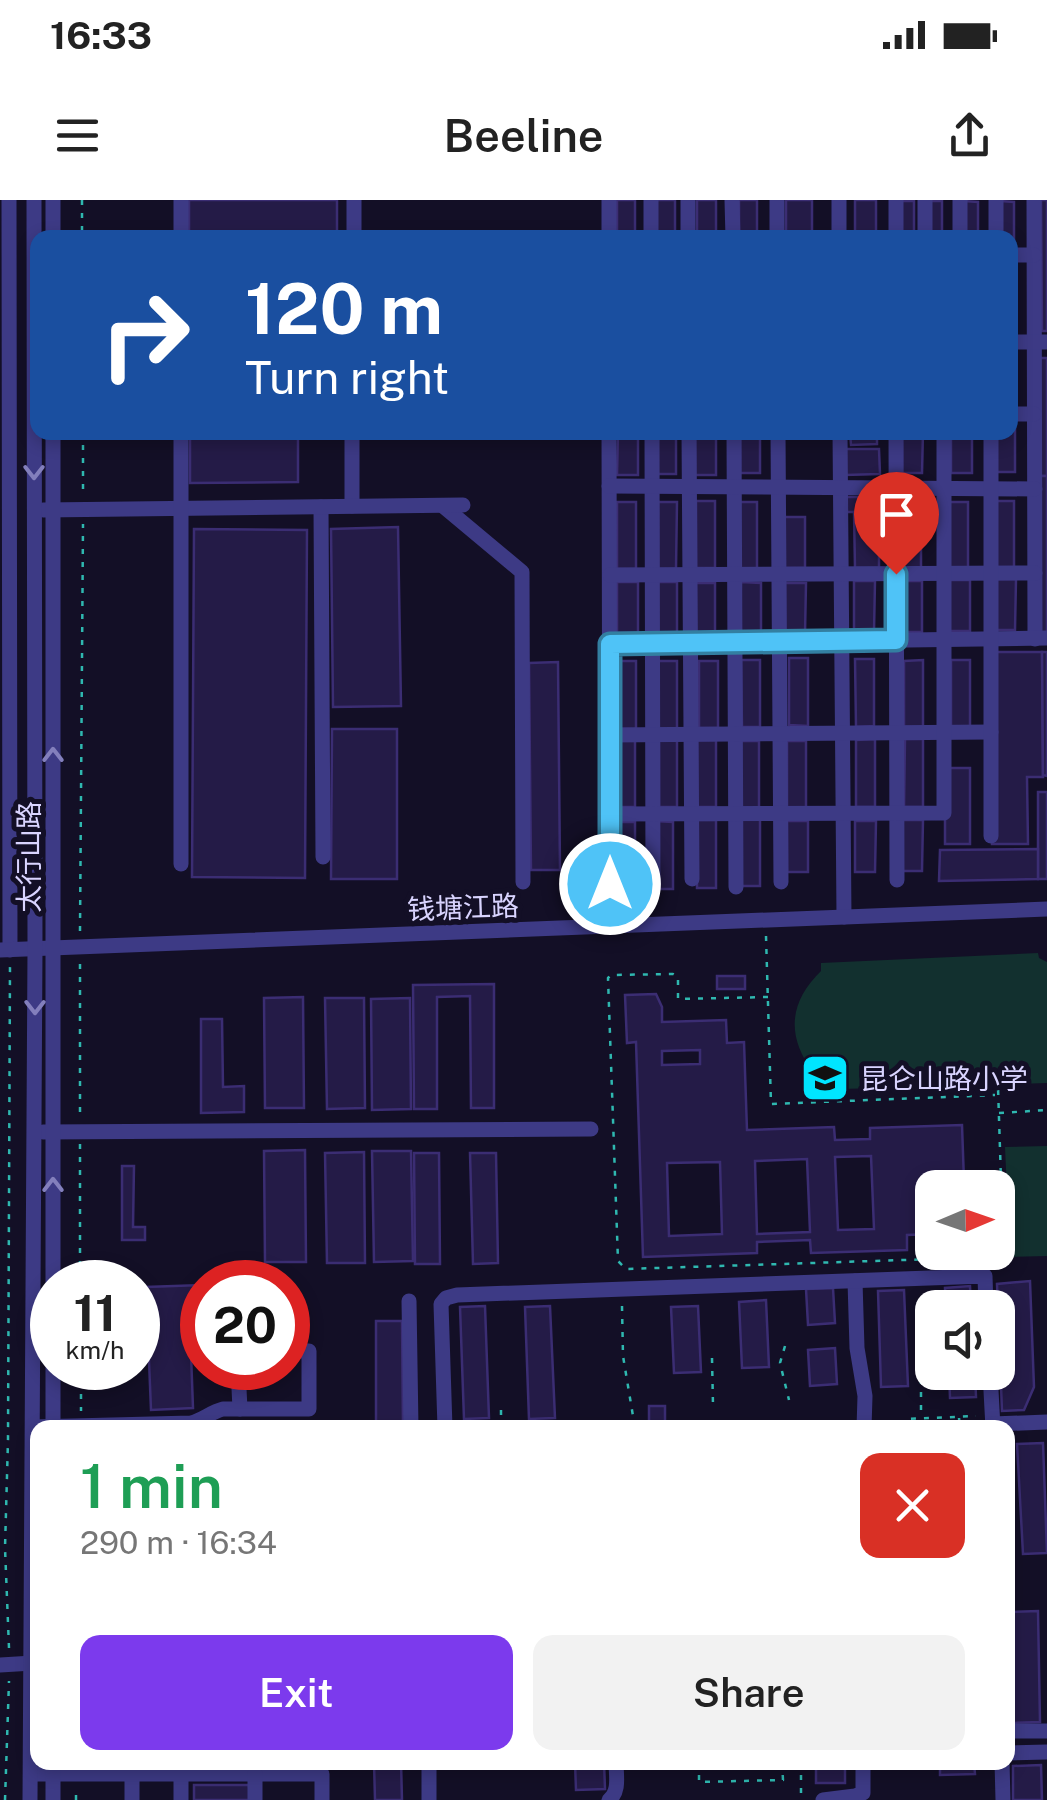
<!DOCTYPE html>
<meta charset="utf-8">
<style>
:root{--surface:#fff;--page:#f2f2f2;--text:#222;--muted:#767676;--accent:#7c3aed}
body{margin:0;font-family:"Public Sans","Noto Sans SC",sans-serif;background:var(--page);color:var(--text);height:100vh;display:flex;flex-direction:column;font-size:38px;white-space:nowrap}
*{box-sizing:border-box;margin:0}
p{font-size:32px;color:var(--muted)}
.icon{flex:none;width:55px;height:55px;fill:none;stroke:currentColor;stroke-width:2;stroke-linecap:round;stroke-linejoin:round}
.map{position:relative;flex:1;overflow:hidden}
.sheet{position:absolute;left:30px;top:1220px;width:985px;height:350px;display:flex;flex-direction:column;background:var(--surface);border-radius:20px;box-shadow:0 5px 15px #0003}
.sheet>*{flex:none}
.banner{position:absolute;left:30px;top:30px;width:988px;height:210px;border-radius:20px;box-shadow:0 5px 15px #0003;background:#1a4fa0;color:#fff;overflow:hidden}
.needle{width:65px;rotate:88deg}
.buttons{position:absolute;left:915px;top:970px;display:grid;gap:20px}
.buttons a{display:grid;place-items:center;width:100px;height:100px;border-radius:20px;background:var(--surface);box-shadow:0 5px 15px #0003;font-size:50px}
.speed{position:absolute;left:30px;top:1060px;display:flex;gap:20px;font-size:50px;font-weight:700;text-align:center}
.speed>*{display:grid;place-content:center;width:130px;height:130px;border-radius:50%;background:var(--surface);box-shadow:0 5px 15px #0003;line-height:1}
.speed small{font-size:25px;font-weight:400}
.speed .limit{border:15px solid #d22;background:#fff;color:#111}
.pin{position:absolute;display:grid;place-items:center;width:85px;height:85px;color:#fff;margin:-102px -42px;border-radius:50% 50% 50% 0;rotate:-45deg;box-shadow:0 0 10px #0007}
.pin .icon{rotate:45deg}
.me{position:absolute;width:110px;margin:-55px;rotate:0deg;stroke-linejoin:round;filter:drop-shadow(0 0 8px #0008)}
.turn{display:flex;align-items:center;gap:35px;height:210px;padding:0 50px;font-size:45px}
.turn .icon{width:130px;height:130px;stroke-width:2.5}
.turn b{display:block;font-size:70px;line-height:85px}
.round{display:grid;place-items:center;flex:none;width:105px;height:105px;border-radius:20px;background:var(--page)}
.head{display:flex;align-items:center;justify-content:space-between;height:170px;padding:0 50px}
h1{font-size:60px;font-weight:600;line-height:75px;color:#1e9e55}
.cta{display:flex;gap:20px;margin-top:auto;padding:20px 50px}
.cta a{flex:1;height:115px;border-radius:20px;background:var(--accent);color:#fff;font-size:40px;font-weight:600;line-height:115px;text-align:center}
.cta a+a{background:var(--page);color:var(--text)}
.status{display:flex;justify-content:space-between;align-items:center;height:70px;padding:0 50px;background:var(--surface);direction:ltr}
.status svg{height:28px;fill:currentColor}
header{display:flex;justify-content:space-between;align-items:center;height:130px;padding:0 50px;background:var(--surface);font-size:45px;font-weight:600}
.map>svg:first-child{display:block}
</style>
<div class="status"><b>16:33</b><svg viewBox="0 0 49 12"><path d="M0 12V9h3v3zM5 12V6h3v6zM10 12V3h3v9zM15 12V0h3v12zM26 1h20v11H26zM47 4h2v5h-2z"/></svg></div>
<header><svg class="icon" aria-label="menu" viewBox="0 0 24 24"><path d="M4 6h16M4 12h16M4 18h16"/></svg>Beeline<svg class="icon" aria-label="share" viewBox="0 0 24 24"><path d="M12 15V3M7 8l5-5 5 5M5 13v7h14v-7"/></svg></header>
<div class="map">
<svg width="1047" height="1600" viewBox="0 0 1047 1600">
<rect width="100%" height="100%" fill="#130f26"/>
<g fill="#12302f">
<path d="M1038,753L1039,758L1047,762V883L808,890L807,873L813,872C786,836 789,802 821,771V763Z"/>
<polygon points="1047,946 1047,1056 1010,1057 1005,947"/>
</g>
<g fill="#241b47" stroke="#3b2d73" stroke-width="2.5" fill-rule="evenodd">
<rect x="189" y="0" width="148" height="38"/>
<rect x="617" y="0" width="18" height="38"/>
<rect x="656" y="0" width="19" height="38"/>
<rect x="697" y="0" width="19" height="38"/>
<rect x="739" y="0" width="18" height="38"/>
<rect x="786" y="0" width="26" height="38"/>
<rect x="855" y="0" width="21" height="38"/>
<polygon points="1041,0 1047,0 1047,131 1042,131"/>
<rect x="900" y="1" width="14" height="37"/>
<polygon points="929,1 942,1 942,38 928,38"/>
<polygon points="964,1 978,2 978,38 964,38"/>
<polygon points="1001,1 1014,2 1014,48 1010,48 1010,38 1000,38"/>
<rect x="1010" y="64" width="5" height="67"/>
<polygon points="1010,157 1016,157 1015,208 1010,208"/>
<polygon points="1040,158 1047,158 1047,276 1039,276"/>
<polygon points="1010,221 1015,221 1015,272 994,272 994,232 1010,232"/>
<polygon points="190,232 298,232 298,282 190,283"/>
<polygon points="618,232 638,232 638,275 617,275"/>
<rect x="656" y="232" width="20" height="42"/>
<rect x="695" y="232" width="21" height="43"/>
<rect x="740" y="232" width="20" height="41"/>
<polygon points="850,232 877,232 877,244 851,245"/>
<polygon points="902,232 923,232 922,273 902,273"/>
<rect x="951" y="232" width="21" height="41"/>
<polygon points="845,249 879,249 880,274 845,275"/>
<polygon points="1039,276 1047,276 1047,433 1038,433"/>
<rect x="845" y="297" width="34" height="15"/>
<rect x="696" y="301" width="19" height="67"/>
<rect x="902" y="301" width="19" height="67"/>
<rect x="995" y="301" width="19" height="68"/>
<rect x="617" y="302" width="19" height="67"/>
<polygon points="658,302 677,302 676,369 658,369"/>
<polygon points="739,302 757,302 757,369 738,369"/>
<rect x="949" y="302" width="19" height="68"/>
<polygon points="854,312 879,312 879,368 855,368"/>
<rect x="784" y="317" width="21" height="51"/>
<polygon points="398,327 401,506 333,507 331,329"/>
<polygon points="194,329 307,330 305,678 192,677"/>
<polygon points="995,379 1016,379 1015,430 995,430"/>
<rect x="949" y="380" width="21" height="51"/>
<polygon points="854,381 875,381 874,432 854,432"/>
<polygon points="902,381 922,381 922,432 901,432"/>
<rect x="617" y="382" width="21" height="51"/>
<rect x="656" y="382" width="21" height="51"/>
<polygon points="741,382 761,383 761,433 740,433"/>
<rect x="694" y="383" width="21" height="51"/>
<polygon points="785,383 806,383 805,434 785,434"/>
<polygon points="992,452 1042,452 1043,577 1027,577 1028,644 992,644"/>
<polygon points="1042,452 1047,452 1047,576 1043,575"/>
<polygon points="789,458 808,458 808,526 789,525"/>
<polygon points="855,459 874,459 874,526 856,527"/>
<polygon points="741,460 760,460 760,527 742,527"/>
<polygon points="923,460 923,528 904,528 904,461"/>
<rect x="951" y="460" width="19" height="67"/>
<polygon points="617,461 636,461 636,529 618,529"/>
<polygon points="658,461 677,461 677,528 658,529"/>
<rect x="699" y="461" width="19" height="67"/>
<polygon points="558,462 560,670 531,670 529,463"/>
<polygon points="332,529 397,529 397,679 331,679"/>
<rect x="616" y="539" width="19" height="68"/>
<polygon points="875,539 875,607 856,607 856,540"/>
<polygon points="905,539 923,539 923,607 904,607"/>
<rect x="659" y="540" width="18" height="67"/>
<rect x="697" y="540" width="19" height="67"/>
<rect x="740" y="541" width="19" height="67"/>
<rect x="787" y="541" width="19" height="68"/>
<rect x="945" y="568" width="25" height="76"/>
<rect x="1038" y="592" width="9" height="87"/>
<rect x="741" y="619" width="19" height="67"/>
<rect x="697" y="620" width="19" height="68"/>
<polygon points="902,620 923,620 922,671 902,671"/>
<polygon points="654,621 673,622 673,689 654,689"/>
<rect x="787" y="621" width="21" height="51"/>
<polygon points="855,621 876,621 875,672 855,672"/>
<rect x="616" y="622" width="19" height="68"/>
<polygon points="1038,649 1038,679 939,681 940,650"/>
<rect x="717" y="776" width="28" height="13"/>
<polygon points="494,784 494,908 471,908 470,796 437,797 437,909 414,909 413,785"/>
<path d="M656,794L662,807V822L726,820L727,843L744,842L747,930L834,927L835,940L870,939V928L962,925L964,981H996V988H932V1034L907,1035V1050L811,1053L810,1040L757,1042V1053L643,1057L636,842L627,843L625,795ZM700,850V864L662,865V851ZM871,956L874,1029L838,1030L835,957ZM807,959L810,1032L757,1034L755,961ZM720,962L722,1034L669,1036L667,963Z"/>
<polygon points="303,797 304,908 265,908 264,798"/>
<polygon points="325,798 364,798 365,908 327,909"/>
<polygon points="410,798 411,909 372,910 371,799"/>
<polygon points="201,819 222,819 223,887 244,886 244,912 201,913"/>
<polygon points="305,950 306,1062 265,1062 264,951"/>
<polygon points="372,951 411,951 413,1061 374,1062"/>
<polygon points="364,952 365,1063 327,1063 325,953"/>
<polygon points="414,953 439,953 440,1064 415,1064"/>
<polygon points="470,953 496,953 498,1063 473,1064"/>
<polygon points="122,966 134,966 133,1027 145,1027 145,1040 122,1040"/>
<polygon points="1030,1081 1034,1187 1024,1210 1002,1211 997,1084"/>
<polygon points="202,1085 202,1098 189,1099 193,1208 151,1210 146,1087"/>
<polygon points="970,1086 971,1108 946,1108 945,1088"/>
<polygon points="833,1088 835,1123 808,1125 806,1089"/>
<polygon points="904,1090 908,1186 881,1187 878,1091"/>
<polygon points="202,1098 202,1149 190,1150 189,1099"/>
<polygon points="766,1100 769,1167 742,1168 739,1102"/>
<polygon points="485,1106 489,1218 464,1219 460,1107"/>
<polygon points="550,1106 555,1218 529,1219 525,1107"/>
<polygon points="698,1106 701,1172 674,1173 671,1107"/>
<polygon points="376,1121 402,1121 403,1228 376,1228"/>
<polygon points="835,1148 837,1184 810,1186 808,1150"/>
<polygon points="949,1172 975,1172 976,1197 950,1198"/>
<rect x="649" y="1206" width="16" height="16"/>
<polygon points="1043,1243 1047,1353 1023,1354 1017,1244"/>
<polygon points="1038,1411 1040,1522 1012,1523 1010,1412"/>
<polygon points="374,1562 401,1562 402,1600 375,1600"/>
<polygon points="575,1562 604,1562 605,1589 576,1590"/>
<rect x="816" y="1562" width="29" height="21"/>
<polygon points="940,1562 974,1562 975,1574 940,1575"/>
<polygon points="1041,1565 1042,1600 1013,1600 1013,1566"/>
<polygon points="194,1585 249,1585 250,1600 194,1600"/>
</g>
<g fill="none" stroke-linecap="round" stroke-linejoin="round">
<g stroke="#2fb8b0" stroke-width="2.5" stroke-dasharray="5 8" stroke-linecap="butt">
<polyline points="82,0 82,38"/>
<polyline points="83,232 83,296"/>
<polyline points="80,731 83,324"/>
<polyline points="766,736 771,904 995,895"/>
<polyline points="80,764 80,916"/>
<polyline points="768,797 678,799 678,777 673,774 611,775 608,778 618,1061 626,1069 997,1057 1002,1052 1003,1042 998,887"/>
<polyline points="999,913 1047,910"/>
<polyline points="80,944 80,1082"/>
<polyline points="622,1106 623,1156 635,1228"/>
<polyline points="785,1146 780,1163 789,1200"/>
<polyline points="712,1158 713,1205"/>
<polyline points="921,1166 921,1218"/>
<polyline points="81,1168 81,1211"/>
<polyline points="959,1218 960,1228"/>
<polyline points="501,1228 501,1204"/>
<polyline points="908,1228 907,1219 976,1216"/>
<polyline points="9,1448 5,1348 8,1240 10,766"/>
<polyline points="699,1562 699,1582 783,1580 782,1562"/>
<polyline points="801,1562 801,1600"/>
<polyline points="631,1563 664,1562"/>
<polyline points="5,1600 9,1481"/>
<polyline points="76,1600 76,1587"/>
</g>
<g stroke="#3d3a85" stroke-width="15">
<polyline points="9,0 10,750"/>
<polyline points="609,0 609,38"/>
<polyline points="651,0 651,38"/>
<polyline points="688,0 688,38"/>
<polyline points="732,0 733,38"/>
<polyline points="777,0 777,38"/>
<polyline points="839,0 839,38"/>
<polyline points="996,0 996,38"/>
<polyline points="1034,0 1035,439"/>
<polyline points="53,38 53,0"/>
<polyline points="181,38 181,0"/>
<polyline points="354,38 354,0"/>
<polyline points="896,38 896,0"/>
<polyline points="925,38 925,0"/>
<polyline points="960,38 960,0"/>
<polyline points="1010,55 1034,55"/>
<polyline points="1010,142 1047,142"/>
<polyline points="1010,214 1034,214"/>
<polyline points="609,232 610,684"/>
<polyline points="652,232 653,687"/>
<polyline points="689,232 692,679"/>
<polyline points="734,232 736,687"/>
<polyline points="778,232 781,682"/>
<polyline points="840,232 844,717"/>
<polyline points="896,232 897,680"/>
<polyline points="609,286 1035,289"/>
<polyline points="352,306 352,232"/>
<polyline points="443,306 522,372 523,682"/>
<polyline points="321,307 323,657"/>
<polyline points="43,310 463,305"/>
<polyline points="610,375 1035,373"/>
<polyline points="610,444 1047,438"/>
<polyline points="610,535 991,532"/>
<polyline points="610,614 944,613 944,232"/>
<polyline points="991,636 991,232"/>
<polyline points="181,664 181,232"/>
<polyline points="0,750 1047,709"/>
<polyline points="43,932 591,929"/>
<polyline points="855,1081 857,1148 865,1196 864,1228"/>
<polyline points="53,1082 53,232"/>
<polyline points="409,1101 411,1228"/>
<polyline points="238,1168 240,1209"/>
<polyline points="990,1172 993,1228"/>
<polyline points="993,1224 1047,1222"/>
<path d="M33,1227L191,1223C203,1220 211,1212 223,1209H309V1151H288"/>
<polyline points="53,1228 53,1168"/>
<polyline points="445,1228 441,1104 446,1098 457,1095 985,1076 986,1108"/>
<polyline points="0,1465 33,1463"/>
<polyline points="1008,1531 1047,1531"/>
<polyline points="1008,1553 1047,1552"/>
<polyline points="132,1562 132,1600"/>
<polyline points="181,1562 181,1600"/>
<polyline points="429,1562 429,1600"/>
<polyline points="1002,1562 1003,1600"/>
<polyline points="31,1574 322,1574 322,1600"/>
<polyline points="255,1574 255,1600"/>
<polyline points="30,1600 35,749 34,0"/>
<polyline points="53,1600 53,1562"/>
<path d="M609,1600C620,1591 616,1576 616,1562"/>
<polyline points="823,1600 855,1596 863,1593 863,1562"/>
</g>
</g>
<defs><path id="oneway-chevron" d="M-2-3.5L2.5 0L-2 3.5" fill="none" stroke-width="1.6" stroke-linecap="round" stroke-linejoin="round" transform="scale(2.5)"/></defs>
<g stroke="#837fbc">
<use href="#oneway-chevron" transform="translate(34 272) rotate(90)"/>
<use href="#oneway-chevron" transform="translate(53 555) rotate(-90)"/>
<use href="#oneway-chevron" transform="translate(35 807) rotate(90)"/>
<use href="#oneway-chevron" transform="translate(53 985) rotate(-90)"/>
</g>
<g fill="none" stroke-linecap="round" stroke-linejoin="round">
<g stroke="#337fa1" stroke-width="25">
<polyline id="route" points="610,684 610,444 896,440 896,374"/>
</g>
<use href="#route" stroke="#4fc3f7" stroke-width="18"/>
</g>
<defs>
<g id="school-square" transform="scale(2.5)"><rect x="-9" y="-9" width="18" height="18" rx="4" fill="#00e5ff" stroke="#130f26"/><path d="M0-5L7-2L0 1L-7-2ZM-4 1L0 2.5L4 1V4Q0 6-4 4Z" fill="#111"/></g>
</defs>
<g fill-rule="evenodd">
<use href="#school-square" x="825" y="878"/>
</g>
<g text-anchor="middle" dominant-baseline="central" stroke-width="10" stroke-linejoin="round" paint-order="stroke">
<g font-size="28" fill="#d9d4ff" stroke="#130f26">
<text transform="translate(28 657) rotate(-90)">太行山路</text>
<text transform="translate(463 707) rotate(-2)">钱塘江路</text>
</g>
<g font-size="28" fill="#d9d4ff" stroke="#130f26" text-anchor="start">
<text x="860" y="878">昆仑山路小学</text>
</g>
</g>
</svg>
<div class="buttons">
<a><svg class="needle" viewBox="-14 -14 28 28"><path d="M0-13l5 13h-10z" fill="#e53935"/><path d="M0 13l5-13h-10z" fill="#767676"/></svg></a>
<a><svg class="icon" aria-label="sound" viewBox="0 0 24 24"><path d="M4 9h4l5-4v14l-5-4H4zM17 9q2 3 0 6"/></svg></a>
</div>
<div class="speed"><div>11<small>km/h</small></div><div class="limit">20</div></div>
<div class="pin" style="left:896px;top:374px;background:#d93025"><svg class="icon" aria-label="arrive" viewBox="0 0 24 24"><path d="M6 21V4h12l-3 4 3 4H6"/></svg></div>
<svg class="me" style="left:610px;top:684px" viewBox="-20 -20 40 40"><circle r="17" fill="#4fc3f7" stroke="#fff" stroke-width="3"/><path d="M0-11L8 9 0 5-8 9z" fill="#fff"/></svg>
<div class="banner">
<div class="turn"><svg class="icon" aria-label="right" viewBox="0 0 24 24"><path d="M7 20v-9h11M14 6l5 5-5 5"/></svg><div><b>120 m</b>Turn right</div></div>
</div>
<section class="sheet">
<div class="head"><div><h1>1 min</h1><p>290 m · 16:34</p></div><a class="round" style="background:#d93025;color:#fff"><svg class="icon" aria-label="close" viewBox="0 0 24 24"><path d="M6 6l12 12M18 6L6 18"/></svg></a></div>
<div class="cta"><a>Exit</a><a>Share</a></div>
</section>
</div>
